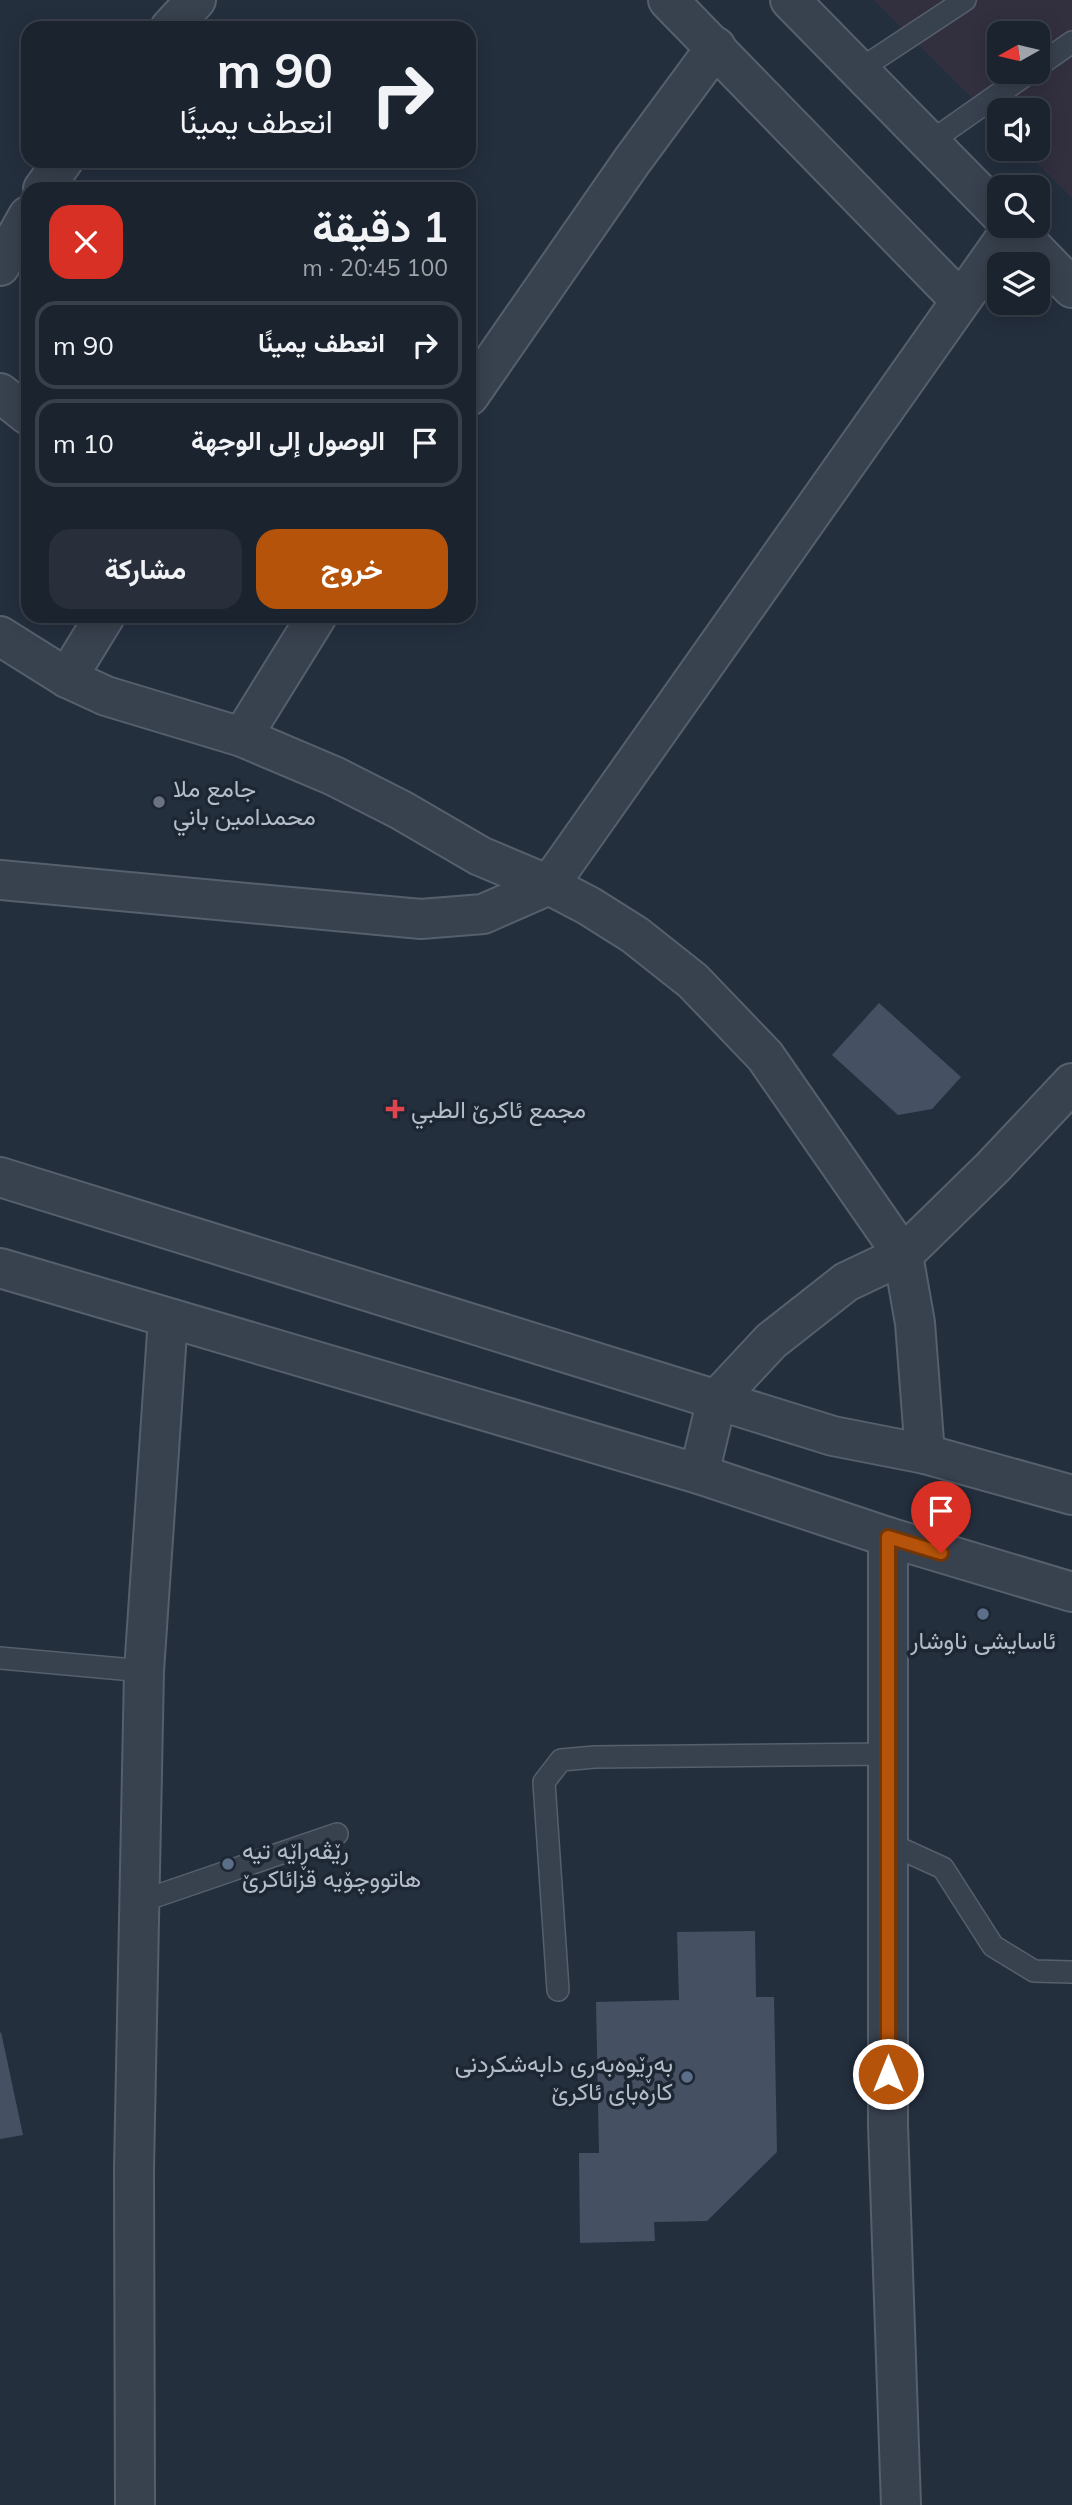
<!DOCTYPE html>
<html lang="ar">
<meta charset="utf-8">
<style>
:root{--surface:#1b232e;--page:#282f3a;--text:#f1f3f6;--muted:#a0a4aa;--line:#39404a;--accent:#b45309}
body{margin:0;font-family:Mulish,Vazirmatn,sans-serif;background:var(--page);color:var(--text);direction:rtl;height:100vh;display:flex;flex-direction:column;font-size:26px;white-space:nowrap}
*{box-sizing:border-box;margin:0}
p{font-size:23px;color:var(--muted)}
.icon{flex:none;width:38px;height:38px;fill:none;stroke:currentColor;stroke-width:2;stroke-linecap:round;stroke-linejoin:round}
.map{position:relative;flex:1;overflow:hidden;direction:ltr}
.panel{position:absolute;left:21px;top:182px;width:455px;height:441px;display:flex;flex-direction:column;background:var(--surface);border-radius:21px;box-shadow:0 4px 18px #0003,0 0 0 2px var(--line);direction:rtl}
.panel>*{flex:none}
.guide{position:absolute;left:21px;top:21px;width:455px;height:147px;border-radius:21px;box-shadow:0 4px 18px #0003,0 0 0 2px var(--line);direction:rtl;background:#1b232e;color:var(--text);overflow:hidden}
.needle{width:46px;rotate:262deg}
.buttons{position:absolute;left:987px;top:21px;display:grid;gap:14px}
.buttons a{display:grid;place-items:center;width:63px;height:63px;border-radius:14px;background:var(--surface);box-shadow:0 4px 18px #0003,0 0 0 2px var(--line);font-size:35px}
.pin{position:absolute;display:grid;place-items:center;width:60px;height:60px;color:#fff;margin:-72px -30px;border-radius:50% 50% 50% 0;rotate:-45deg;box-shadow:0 0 7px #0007}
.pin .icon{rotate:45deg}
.me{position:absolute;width:77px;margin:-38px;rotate:0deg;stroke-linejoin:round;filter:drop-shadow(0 0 5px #0008)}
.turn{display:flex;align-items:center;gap:24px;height:147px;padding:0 28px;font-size:32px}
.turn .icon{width:91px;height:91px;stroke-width:2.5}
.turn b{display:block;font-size:49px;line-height:60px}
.round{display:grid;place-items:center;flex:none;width:74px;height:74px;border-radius:21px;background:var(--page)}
.head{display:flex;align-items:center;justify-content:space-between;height:119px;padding:0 28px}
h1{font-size:42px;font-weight:700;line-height:52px}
.primary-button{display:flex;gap:14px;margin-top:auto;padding:14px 28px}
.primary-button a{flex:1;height:80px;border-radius:21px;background:var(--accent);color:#fff;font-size:28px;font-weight:700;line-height:80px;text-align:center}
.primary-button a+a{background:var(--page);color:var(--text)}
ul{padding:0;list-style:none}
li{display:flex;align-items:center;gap:21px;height:88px;margin:0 14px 10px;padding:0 14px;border:4px solid var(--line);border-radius:21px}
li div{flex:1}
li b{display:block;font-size:26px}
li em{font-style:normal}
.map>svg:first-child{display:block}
</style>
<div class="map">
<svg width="1072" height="2505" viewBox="0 0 1072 2505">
<rect width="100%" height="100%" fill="#242f3e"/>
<path fill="#32303f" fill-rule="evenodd" d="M874,0H1072V198L1023,149H1038V110H999V125ZM999,33H1038V72H999Z"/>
<g fill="#455162">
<polygon points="879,1003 961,1077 932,1109 898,1115 832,1055"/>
<polygon points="755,1931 756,1997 774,1997 777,2152 707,2221 654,2222 655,2241 580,2243 579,2153 599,2153 596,2002 679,2000 677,1932"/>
<polygon points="1,2032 23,2135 0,2139 0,2033"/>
</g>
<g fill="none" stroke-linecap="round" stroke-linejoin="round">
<g stroke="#565f6c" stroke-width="24">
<g id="service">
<polyline points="1038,66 1072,42"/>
<polyline points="859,70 965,0"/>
<polyline points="930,142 1030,72"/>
<polyline points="0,1658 144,1671"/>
<polyline points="888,1843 943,1868 993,1946 1034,1971 1072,1972"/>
<polyline points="139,1902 337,1834"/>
<polyline points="558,1990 544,1782 561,1760 595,1757 888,1754"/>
</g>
</g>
<g stroke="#565f6c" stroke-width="42">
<g id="minor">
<polyline points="668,0 960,300"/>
<polyline points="790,0 999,213"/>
<polyline points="170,28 196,0"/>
<polyline points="43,189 63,161"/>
<polyline points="1012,226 1072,288"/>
<polyline points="0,266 28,216"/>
<polyline points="0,393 28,415"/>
<polyline points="469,396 632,161 716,47"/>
<polyline points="0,636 67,678 106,696 242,737 334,776 401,810 480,856 549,885 589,906 635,935 693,981 765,1056 903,1255 915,1323 925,1454"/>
<polyline points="67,678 105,616"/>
<polyline points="242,737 317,616"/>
<polyline points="0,880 421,919 483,914 549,885 1013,227"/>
<polyline points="699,1474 717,1399 771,1341 846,1282 903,1255 993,1167 1072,1083"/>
<polyline points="888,1537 888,2125 901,2505"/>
<polyline points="135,2505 134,2169 144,1671 168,1318"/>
</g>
</g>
<g stroke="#565f6c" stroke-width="42">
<g id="tertiary">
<polyline points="0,1177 833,1436 925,1454 1072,1495"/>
<polyline points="0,1268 699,1474 888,1537 1072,1592"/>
</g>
</g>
<use href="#service" stroke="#38414e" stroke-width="21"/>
<use href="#minor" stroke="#38414e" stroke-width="38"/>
<use href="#tertiary" stroke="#38414e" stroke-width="38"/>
</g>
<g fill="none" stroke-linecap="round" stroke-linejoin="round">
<g stroke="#753606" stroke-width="18">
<polyline id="route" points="888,2074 888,1537 941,1553"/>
</g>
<use href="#route" stroke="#b45309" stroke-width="12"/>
</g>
<circle fill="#6b7280" stroke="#1d2633" stroke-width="2.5" cx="159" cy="802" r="7"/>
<path fill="#e0444e" stroke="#1d2633" stroke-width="2.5" d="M391.5 1098.5h7v7h7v7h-7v7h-7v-7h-7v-7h7z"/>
<g fill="#5c6f8a" stroke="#1d2633" stroke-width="2.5">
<circle cx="983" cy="1614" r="7"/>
<circle cx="228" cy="1864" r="7"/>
<circle cx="687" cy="2077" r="7"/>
</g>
<g text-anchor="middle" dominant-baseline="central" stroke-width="7" stroke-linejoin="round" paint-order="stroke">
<g font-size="24" fill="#b4bcc9" stroke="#1d2633" text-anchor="start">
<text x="173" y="788">جامع ملا<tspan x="173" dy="28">محمدامين باني</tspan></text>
<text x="411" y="1109">مجمع ئاکرێ الطبي</text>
<text x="983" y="1640" text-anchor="middle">ئاسايشى ناوشار</text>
<text x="242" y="1850">رێڤەڕاێە تیە<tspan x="242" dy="28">هاتووچۆیە قزائاکرێ</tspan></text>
<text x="673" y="2063" text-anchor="end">بەڕێوەبەری دابەشکردنی<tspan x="673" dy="28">کارەبای ئاکرێ</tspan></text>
</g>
</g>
</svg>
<div class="buttons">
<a><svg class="needle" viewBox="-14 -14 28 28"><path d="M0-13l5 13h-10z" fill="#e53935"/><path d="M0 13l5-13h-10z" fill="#a0a4aa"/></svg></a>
<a><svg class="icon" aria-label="sound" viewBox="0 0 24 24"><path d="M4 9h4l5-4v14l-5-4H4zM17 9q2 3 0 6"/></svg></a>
<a><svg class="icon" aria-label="search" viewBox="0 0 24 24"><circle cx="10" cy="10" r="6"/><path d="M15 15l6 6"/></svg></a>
<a><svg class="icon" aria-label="layers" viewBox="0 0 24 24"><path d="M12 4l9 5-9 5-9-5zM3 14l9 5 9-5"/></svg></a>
</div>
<div class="pin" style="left:941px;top:1553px;background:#d93025"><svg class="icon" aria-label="arrive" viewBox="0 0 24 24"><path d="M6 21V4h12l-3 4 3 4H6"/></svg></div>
<svg class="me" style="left:888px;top:2074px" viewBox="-20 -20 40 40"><circle r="17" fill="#b45309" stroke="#fff" stroke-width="3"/><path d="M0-11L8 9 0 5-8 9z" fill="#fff"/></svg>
<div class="guide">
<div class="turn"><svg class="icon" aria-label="right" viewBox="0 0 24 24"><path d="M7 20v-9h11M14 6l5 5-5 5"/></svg><div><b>90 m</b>انعطف يمينًا</div></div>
</div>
<section class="panel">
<div class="head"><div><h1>1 دقيقة</h1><p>100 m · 20:45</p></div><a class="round" style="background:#d93025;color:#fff"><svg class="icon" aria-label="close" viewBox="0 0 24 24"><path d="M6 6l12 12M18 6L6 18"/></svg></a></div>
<ul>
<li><svg class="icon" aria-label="right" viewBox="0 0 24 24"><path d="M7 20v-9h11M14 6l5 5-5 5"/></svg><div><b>انعطف يمينًا</b></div><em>90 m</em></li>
<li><svg class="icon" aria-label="arrive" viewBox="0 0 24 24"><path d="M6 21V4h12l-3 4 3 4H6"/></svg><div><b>الوصول إلى الوجهة</b></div><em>10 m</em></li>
</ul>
<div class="primary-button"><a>خروج</a><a>مشاركة</a></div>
</section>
</div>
